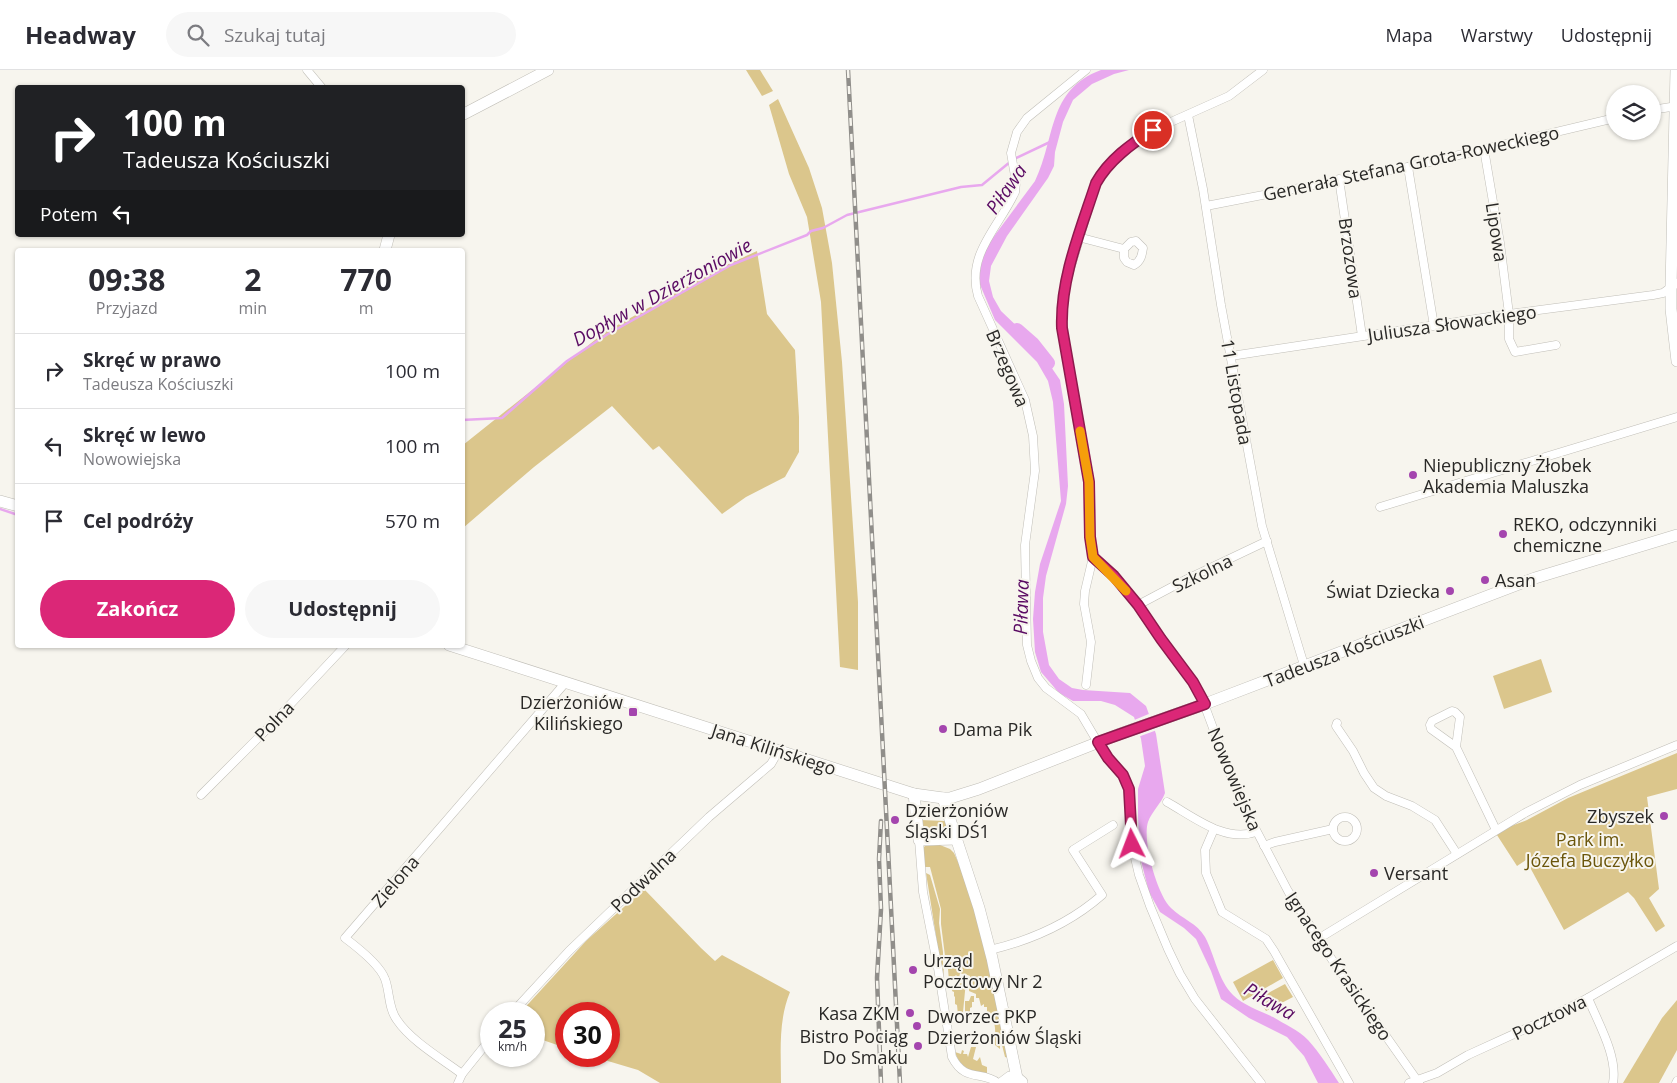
<!DOCTYPE html>
<html lang="pl">
<meta charset="utf-8">
<style>
:root{--surface:#fff;--page:#f7f7f7;--text:#2b2b33;--muted:#7c7c81;--line:#e1e1e2;--accent:#db2777}
body{margin:0;font-family:"Open Sans",sans-serif;background:var(--page);color:var(--text);height:100vh;display:flex;flex-direction:column;font-size:19px;white-space:nowrap}
*{box-sizing:border-box;margin:0}
p{font-size:16px;color:var(--muted)}
.icon{flex:none;width:28px;height:28px;fill:none;stroke:currentColor;stroke-width:2;stroke-linecap:round;stroke-linejoin:round}
.map{position:relative;flex:1;overflow:hidden}
.drawer{position:absolute;left:15px;top:178px;width:450px;height:400px;display:flex;flex-direction:column;background:var(--surface);border-radius:5px;box-shadow:0 1px 4px #0004}
.drawer>*{flex:none}
.top-card{position:absolute;left:15px;top:15px;width:450px;height:152px;border-radius:5px;box-shadow:0 1px 4px #0004;background:#202124;color:#fff;overflow:hidden}
.fabs{position:absolute;left:1606px;top:15px;display:grid;gap:10px}
.fabs a{display:grid;place-items:center;width:55px;height:55px;border-radius:50%;background:var(--surface);box-shadow:0 1px 4px #0004;font-size:25px}
.speed{position:absolute;left:480px;top:932px;display:flex;gap:10px;font-size:25px;font-weight:700;text-align:center}
.speed>*{display:grid;place-content:center;width:65px;height:65px;border-radius:50%;background:var(--surface);box-shadow:0 1px 4px #0004;line-height:1}
.speed small{font-size:12px;font-weight:400}
.speed .limit{border:8px solid #d22;background:#fff;color:#111}
.pin{position:absolute;display:grid;place-items:center;width:42px;height:42px;color:#fff;margin:-21px;border:2px solid #fff;border-radius:50%;box-shadow:0 1px 5px #0007}
.me{position:absolute;width:55px;margin:-28px;rotate:357deg;stroke-linejoin:round;filter:drop-shadow(0 0 4px #0008)}
.turn{display:flex;align-items:center;gap:18px;height:105px;padding:0 25px;font-size:22px}
.turn .icon{width:65px;height:65px;stroke-width:2.5}
.turn b{display:block;font-size:35px;line-height:42px}
.then{display:flex;align-items:center;height:48px;padding:0 25px;background:#0003;gap:10px;font-size:19px}
.eta{display:flex;justify-content:space-evenly;align-items:center;height:85px;text-align:center}
.eta b{font-size:30px;font-weight:700;line-height:35px}
.primary-button{display:flex;gap:10px;margin-top:auto;padding:10px 25px}
.primary-button a{flex:1;height:58px;border-radius:30px;background:var(--accent);color:#fff;font-size:20px;font-weight:700;line-height:58px;text-align:center}
.primary-button a+a{background:var(--page);color:var(--text)}
ul{padding:0;list-style:none}
li{display:flex;align-items:center;gap:15px;height:75px;padding:0 25px;border-top:1px solid var(--line)}
li div{flex:1}
li b{display:block;font-size:19px}
li em{font-style:normal}
header{display:flex;align-items:center;gap:30px;box-sizing:border-box;height:70px;padding:0 25px;background:var(--surface);border-bottom:1px solid var(--line)}
header strong{font-size:24px}
nav{display:flex;gap:28px;margin-inline-start:auto;font-size:18px}
.search{width:350px;height:45px;background:var(--page);display:flex;align-items:center;gap:12px;box-sizing:border-box;padding:0 18px;border-radius:28px;color:var(--muted);font-size:19px}
.map>svg:first-child{display:block}
</style>
<header>
<strong>Headway</strong>
<div class="search"><svg class="icon" aria-label="search" viewBox="0 0 24 24"><circle cx="10" cy="10" r="6"/><path d="M15 15l6 6"/></svg>Szukaj tutaj</div>
<nav><a>Mapa</a><a>Warstwy</a><a>Udostępnij</a></nav>
</header>
<div class="map">
<svg width="1677" height="1013" viewBox="0 0 1677 1013">
<rect width="100%" height="100%" fill="#f7f5ee"/>
<g fill="#dbc68c">
<polygon points="746,0 760,0 773,21 762,26"/>
<polygon points="778,29 809,98 822,138 832,193 842,292 858,532 858,600 840,597 821,232 807,147 789,104 769,35"/>
<polygon points="757,181 767,244 795,280 799,347 799,382 785,407 746,427 722,444 659,376 653,380 612,336 534,397 463,458 463,375 605,262 724,196"/>
<polygon points="1541,589 1552,622 1504,639 1493,606"/>
<polygon points="1677,683 1677,719 1647,727 1659,819 1649,828 1665,856 1656,862 1634,828 1628,822 1564,860 1526,790 1517,796 1495,762 1527,750 1568,728"/>
<polygon points="920,750 945,751 949,761 923,765"/>
<path d="M940,775L950,779L954,783L959,794L980,858L1009,988L1005,987L1002,975H1000V979L995,975C995,956 997,954 987,942V937H984V934L981,936L979,928H976V924L969,921L970,906L965,904V908L963,907V904L960,903L959,908L956,905L953,908L952,911H949L948,899H950V892H953V887L945,886L941,854V839L930,797H925L923,778L925,776Z"/>
<polygon points="926,803 930,805 940,839 939,853 943,882 943,895 944,895 943,910"/>
<path d="M644,819L701,878L715,891L722,885L790,922C778,951 781,982 781,1013H660L638,1000L591,986H609V944H566V978L534,967V944H519L586,871Z"/>
<polygon points="1273,890 1283,908 1243,931 1233,912"/>
<polygon points="965,911 966,911 963,942 961,945 958,945 957,935 955,934 955,927 954,926 954,922 952,921 953,916 956,917 956,913 959,914 960,913 963,913 964,914"/>
<polygon points="1285,914 1293,927 1266,941 1259,928"/>
<polygon points="971,926 974,926 974,932 972,932 972,937 970,938 970,948 968,948 968,944 965,944 965,931 969,931"/>
<polygon points="1677,930 1677,980 1659,1013 1623,1013 1662,948"/>
<path d="M971,977H976L973,989L977,991L980,987L982,995L987,997V1004C971,1002 960,998 955,982L961,984L962,980L964,981L963,984H967L968,987Z"/>
</g>
<path fill="#e8a8ee" d="M1101,0H1129L1114,4L1092,14L1073,30L1063,52L1055,82L1054,96L1048,108L1007,166L991,196L989,211L993,227L1001,241L1024,263L1047,291L1060,310L1064,334L1068,416L1066,434L1046,506L1043,528V562L1049,595L1059,609L1072,618L1083,620L1130,623L1146,636L1156,664L1165,723C1161,734 1152,741 1148,752C1142,770 1157,825 1171,838C1182,849 1197,853 1205,867C1215,886 1218,910 1233,925C1243,935 1260,941 1273,947C1284,954 1299,960 1308,970C1319,982 1330,999 1339,1013H1318L1304,986L1287,967L1249,948L1221,929L1211,901L1196,869L1184,858L1160,842L1149,822L1140,787L1138,746V719L1145,696L1141,669L1134,647L1115,635L1101,631H1073L1059,623L1041,602L1035,582L1033,549L1035,522L1040,494L1061,431L1053,332L1048,311L1037,292L995,250L978,210L980,194L989,173L1035,111C1056,68 1047,20 1101,0Z"/>
<polygon fill="#f7f5ee" points="1151,643 1157,660 1138,667 1132,651"/>
<g fill="none" stroke-linecap="round" stroke-linejoin="round">
<g stroke="#e8a8ee" stroke-width="2.5">
<polyline points="1014,89 1050,72"/>
<polyline points="462,350 502,348 567,291 608,264 731,195 807,165 811,161 823,158 847,145 961,117 982,115 1010,92"/>
<polyline points="0,439 18,445"/>
</g>
<polyline stroke="#e8a8ee" stroke-width="14" points="1017,260 1033,274 1048,293"/>
<g stroke="#c0beb7" stroke-width="9">
<g id="street">
<polyline points="307,0 322,18"/>
<path d="M1086,0L1027,48L1017,62L1011,83L1016,112L1015,122C999,157 966,184 978,226L1025,330L1033,366L1035,401L1025,475L1027,575L1031,591L1038,608L1046,618L1081,644L1107,688L1126,710L1129,719L1132,775L1139,805L1150,836L1168,879L1180,904L1195,929L1261,1013"/>
<polyline points="1263,0 1229,26 1153,60 1129,76 1112,91 1096,113 1063,223 1062,258 1089,412 1090,467 1093,487 1114,506 1138,535 1200,623 1229,701 1244,737 1288,821 1326,881 1419,1013"/>
<polyline points="1652,40 1677,36"/>
<polyline points="1188,45 1203,119 1221,235 1262,456 1304,595"/>
<polyline points="1484,79 1500,173 1509,244 1509,269 1515,282 1556,275"/>
<polyline points="1408,97 1434,256"/>
<polyline points="1339,109 1362,266"/>
<polyline points="1206,136 1408,97 1615,48"/>
<path d="M1078,167L1124,179L1131,172L1136,171L1143,178C1142,185 1141,191 1134,195L1127,192L1124,188V179"/>
<polyline points="1231,286 1509,244 1653,225 1663,223 1677,213"/>
<polyline points="1380,437 1677,347"/>
<polyline points="1138,535 1187,509 1267,471"/>
<polyline points="1086,615 1091,572 1084,534 1085,521 1093,487"/>
<polyline points="1337,653 1336,656 1353,681 1364,703 1374,718 1386,726 1412,736 1435,750 1457,784"/>
<polyline points="1456,677 1431,659 1430,655 1432,651 1452,641 1455,642 1460,647 1456,677 1496,760"/>
<polyline points="201,725 269,657 346,575"/>
<path d="M1167,732C1194,747 1225,773 1256,762"/>
<circle cx="1345" cy="759" r="12"/>
<polyline points="1214,759 1205,780 1206,803 1222,842 1266,869 1274,881 1349,1013"/>
<path d="M919,770L923,822L938,898L952,987C965,1013 982,1000 998,1013"/>
<polyline points="1264,776 1275,772 1333,759"/>
<polyline points="1318,869 1525,743 1580,715 1677,675"/>
<path d="M990,880C1032,870 1069,854 1102,825L1073,780L1113,755"/>
<path d="M1588,928C1598,953 1618,986 1613,1013"/>
<polyline points="511,944 569,881 709,747 771,694 779,680"/>
<path d="M462,1004C442,989 411,971 397,950C388,938 390,922 385,909C380,895 357,877 345,868L566,612"/>
<polyline points="458,1013 462,1004 491,968"/>
<polyline points="1409,1013 1437,1003 1468,985 1536,954 1588,928 1677,876"/>
<polyline points="1676,1013 1677,1011"/>
</g>
</g>
<g stroke="#c0beb7" stroke-width="12">
<g id="secondary">
<polyline points="1676,0 1671,217 1671,239 1677,291"/>
<polyline points="462,45 548,0"/>
<polyline points="385,180 389,165"/>
<polyline points="0,431 18,436"/>
<polyline points="449,575 914,724 943,728 950,728 979,719 1117,665 1205,634 1535,508 1677,465"/>
<polyline points="914,724 919,770 956,769"/>
<polyline points="943,728 979,838 992,888 1017,1008"/>
<polyline points="1002,1013 1010,1007 1017,1008 1022,1012"/>
</g>
</g>
<use href="#street" stroke="#fff" stroke-width="8"/>
<use href="#secondary" stroke="#fff" stroke-width="11"/>
<g stroke="#908e8a" stroke-width="4.5">
<g id="rail">
<polyline points="848,0 900,1013"/>
<polyline points="881,751 879,789 881,839 877,908 881,1013"/>
</g>
</g>
<use href="#rail" stroke="#f7f5ee" stroke-width="2.5" stroke-dasharray="8" stroke-linecap="butt"/>
</g>
<g fill="none" stroke-linecap="round" stroke-linejoin="round">
<g stroke="#8e194d" stroke-width="12">
<path id="route" d="M1132,774L1129,719L1123,705L1108,688L1098,672L1205,634L1193,612L1161,569L1138,535L1114,506L1093,487L1090,467L1089,412L1062,258C1060,209 1081,159 1096,113C1109,90 1131,74 1153,60"/>
</g>
<use href="#route" stroke="#db2777" stroke-width="9"/>
<polyline stroke="#f59e0b" stroke-width="9" points="1080,361 1089,412 1090,467 1093,487 1126,521"/>
</g>
<g fill="#a445ae" stroke="#f7f5ee" stroke-width="2">
<circle cx="1413" cy="405" r="5"/>
<circle cx="1503" cy="464" r="5"/>
<circle cx="1485" cy="510" r="5"/>
<circle cx="1450" cy="521" r="5"/>
<rect x="628" y="637" width="10" height="10" rx="2.5"/>
<circle cx="943" cy="659" r="5"/>
<circle cx="1664" cy="746" r="5"/>
<circle cx="895" cy="750" r="5"/>
<circle cx="1374" cy="803" r="5"/>
<circle cx="913" cy="900" r="5"/>
<circle cx="910" cy="943" r="5"/>
<circle cx="917" cy="956" r="5"/>
<circle cx="918" cy="976" r="5"/>
</g>
<g text-anchor="middle" dominant-baseline="central" stroke-width="4" stroke-linejoin="round" paint-order="stroke">
<g font-size="18" fill="#292826" stroke="#f7f5ee">
<text transform="translate(1411 93) rotate(-12)">Generała Stefana Grota-Roweckiego</text>
<text transform="translate(1497 162) rotate(81)">Lipowa</text>
<text transform="translate(1351 188) rotate(82)">Brzozowa</text>
<text transform="translate(1452 253) rotate(-8)">Juliusza Słowackiego</text>
<text transform="translate(1008 298) rotate(67)">Brzegowa</text>
<text transform="translate(1237 322) rotate(80)">11 Listopada</text>
<text transform="translate(1202 503) rotate(-26)">Szkolna</text>
<text transform="translate(1344 581) rotate(-21)">Tadeusza Kościuszki</text>
<text transform="translate(274 651) rotate(-46)">Polna</text>
<text transform="translate(774 679) rotate(18)">Jana Kilińskiego</text>
<text transform="translate(1235 709) rotate(67)">Nowowiejska</text>
<text transform="translate(643 810) rotate(-44)">Podwalna</text>
<text transform="translate(395 811) rotate(-49)">Zielona</text>
<text transform="translate(1339 896) rotate(56)">Ignacego Krasickiego</text>
<text transform="translate(1549 947) rotate(-26)">Pocztowa</text>
</g>
<g font-size="18" fill="#292826" stroke="#f7f5ee" text-anchor="start">
<text x="1423" y="395">Niepubliczny Żłobek<tspan x="1423" dy="21">Akademia Maluszka</tspan></text>
<text x="1513" y="454">REKO, odczynniki<tspan x="1513" dy="21">chemiczne</tspan></text>
<text x="1495" y="510">Asan</text>
<text x="1440" y="521" text-anchor="end">Świat Dziecka</text>
<text x="623" y="632" text-anchor="end">Dzierżoniów<tspan x="623" dy="21">Kilińskiego</tspan></text>
<text x="953" y="659">Dama Pik</text>
<text x="905" y="740">Dzierżoniów<tspan x="905" dy="21">Śląski DŚ1</tspan></text>
<text x="1654" y="746" text-anchor="end">Zbyszek</text>
<text x="1384" y="803">Versant</text>
<text x="923" y="890">Urząd<tspan x="923" dy="21">Pocztowy Nr 2</tspan></text>
<text x="900" y="943" text-anchor="end">Kasa ZKM</text>
<text x="927" y="946">Dworzec PKP<tspan x="927" dy="21">Dzierżoniów Śląski</tspan></text>
<text x="908" y="966" text-anchor="end">Bistro Pociąg<tspan x="908" dy="21">Do Smaku</tspan></text>
</g>
<g font-size="18" fill="#6a550a" stroke="#f7f5ee">
<text x="1590" y="769">Park im.<tspan x="1590" dy="21">Józefa Buczyłko</tspan></text>
</g>
<g font-size="19" font-style="italic" fill="#5a0b63" stroke="#f7f5ee">
<text transform="translate(1006 119) rotate(-55)">Piława</text>
<text transform="translate(662 222) rotate(-29)">Dopływ w Dzierżoniowie</text>
<text transform="translate(1021 537) rotate(-88)">Piława</text>
<text transform="translate(1270 931) rotate(30)">Piława</text>
</g>
</g>
</svg>
<div class="fabs">
<a><svg class="icon" aria-label="layers" viewBox="0 0 24 24"><path d="M12 4l9 5-9 5-9-5zM3 14l9 5 9-5"/></svg></a>
</div>
<div class="speed"><div>25<small>km/h</small></div><div class="limit">30</div></div>
<div class="pin" style="left:1153px;top:60px;background:#d93025"><svg class="icon" aria-label="arrive" viewBox="0 0 24 24"><path d="M6 21V4h12l-3 4 3 4H6"/></svg></div>
<svg class="me" style="left:1132px;top:774px" viewBox="-20 -20 40 40"><path d="M0-17L14 15 0 8-14 15z" fill="#db2777" stroke="#fff" stroke-width="4"/></svg>
<div class="top-card">
<div class="turn"><svg class="icon" aria-label="right" viewBox="0 0 24 24"><path d="M7 20v-9h11M14 6l5 5-5 5"/></svg><div><b>100 m</b>Tadeusza Kościuszki</div></div>
<div class="then">Potem<svg class="icon" aria-label="left" viewBox="0 0 24 24"><path d="M17 20v-9H6M10 6l-5 5 5 5"/></svg></div>
</div>
<section class="drawer">
<div class="eta">
<div><b>09:38</b><p>Przyjazd</p></div>
<div><b>2</b><p>min</p></div>
<div><b>770</b><p>m</p></div>
</div>
<ul>
<li><svg class="icon" aria-label="right" viewBox="0 0 24 24"><path d="M7 20v-9h11M14 6l5 5-5 5"/></svg><div><b>Skręć w prawo</b><p>Tadeusza Kościuszki</p></div><em>100 m</em></li>
<li><svg class="icon" aria-label="left" viewBox="0 0 24 24"><path d="M17 20v-9H6M10 6l-5 5 5 5"/></svg><div><b>Skręć w lewo</b><p>Nowowiejska</p></div><em>100 m</em></li>
<li><svg class="icon" aria-label="arrive" viewBox="0 0 24 24"><path d="M6 21V4h12l-3 4 3 4H6"/></svg><div><b>Cel podróży</b></div><em>570 m</em></li>
</ul>
<div class="primary-button"><a>Zakończ</a><a>Udostępnij</a></div>
</section>
</div>
